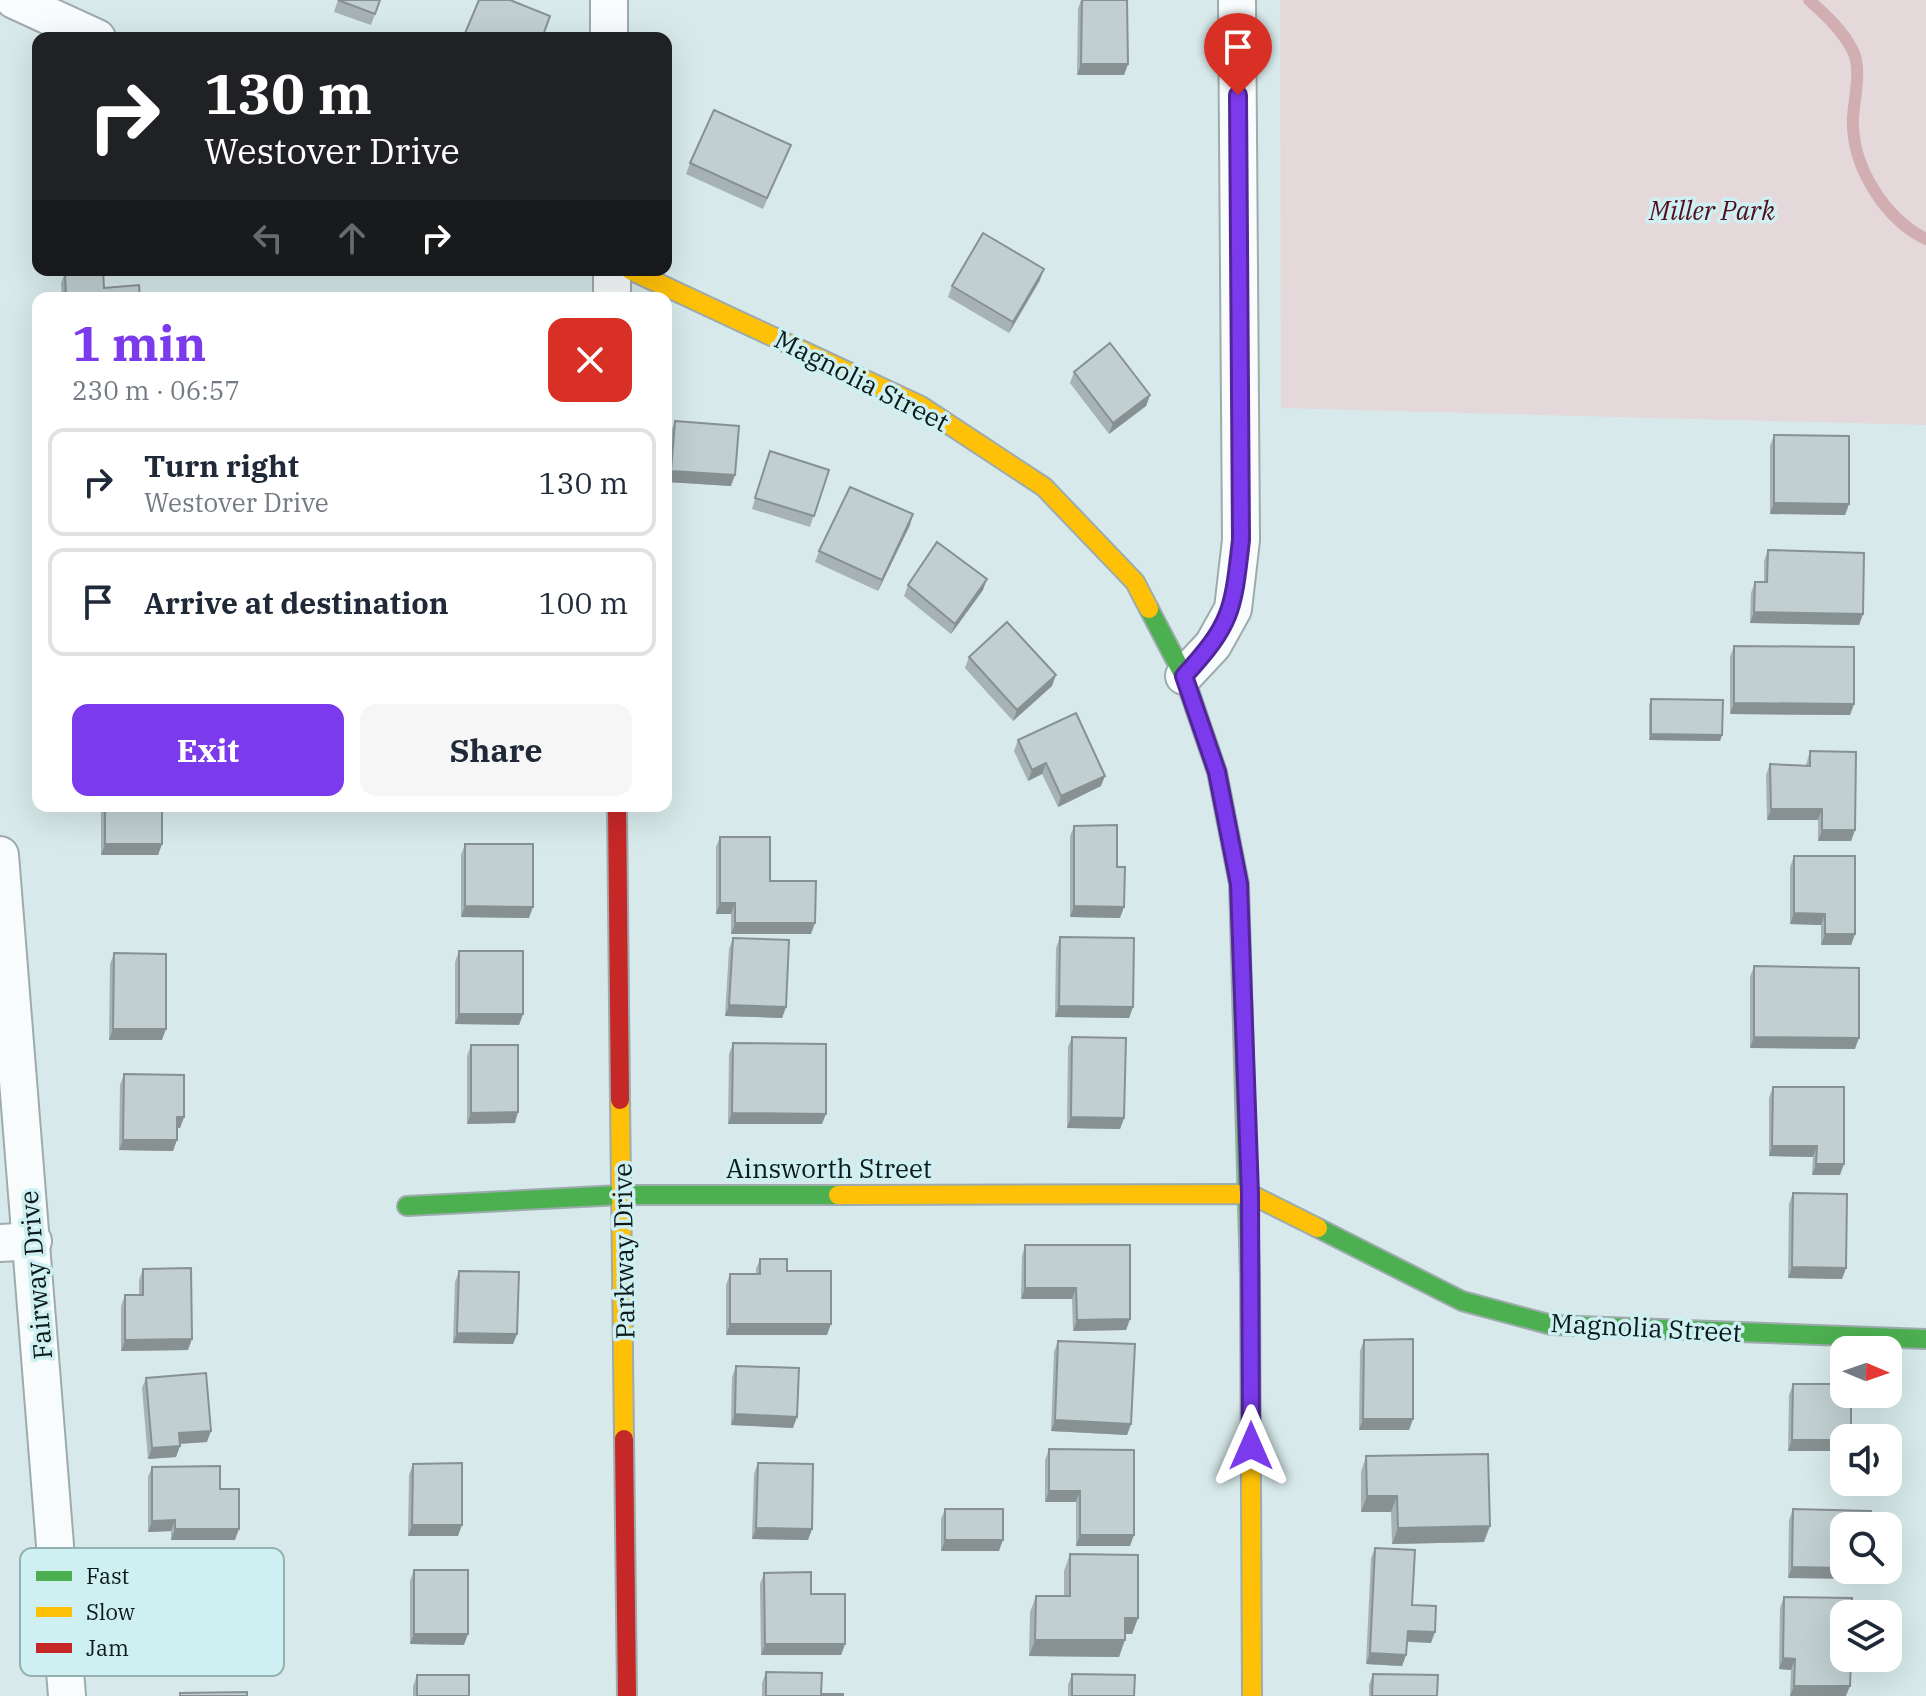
<!DOCTYPE html>
<meta charset="utf-8">
<style>
:root{--surface:#fff;--page:#f6f6f7;--text:#1f2937;--muted:#747a83;--line:#e0e1e3;--accent:#7c3aed}
body{margin:0;font-family:"IBM Plex Serif",serif;background:var(--page);color:var(--text);height:100vh;display:flex;flex-direction:column;font-size:30px;white-space:nowrap}
*{box-sizing:border-box;margin:0}
p{font-size:26px;color:var(--muted)}
.icon{flex:none;width:44px;height:44px;fill:none;stroke:currentColor;stroke-width:2;stroke-linecap:round;stroke-linejoin:round}
.map{position:relative;flex:1;overflow:hidden}
.panel{position:absolute;left:32px;top:292px;width:640px;height:520px;display:flex;flex-direction:column;background:var(--surface);border-radius:16px;box-shadow:0 8px 32px #0002}
.panel>*{flex:none}
.guide{position:absolute;left:32px;top:32px;width:640px;height:244px;border-radius:16px;box-shadow:0 8px 32px #0002;background:#202124;color:#fff;overflow:hidden}
.needle{width:52px;rotate:92deg}
.tools{position:absolute;left:1830px;top:1336px;display:grid;gap:16px}
.tools a{display:grid;place-items:center;width:72px;height:72px;border-radius:16px;background:var(--surface);box-shadow:0 8px 32px #0002;font-size:40px}
.pin{position:absolute;display:grid;place-items:center;width:68px;height:68px;color:#fff;margin:-82px -34px;border-radius:50% 50% 50% 0;rotate:-45deg;box-shadow:0 0 8px #0007}
.pin .icon{rotate:45deg}
.me{position:absolute;width:88px;margin:-44px;rotate:0deg;stroke-linejoin:round;filter:drop-shadow(0 0 6px #0008)}
.turn{display:flex;align-items:center;gap:28px;height:168px;padding:0 40px;font-size:36px}
.turn .icon{width:104px;height:104px;stroke-width:2.5}
.turn b{display:block;font-size:56px;line-height:68px}
.lanes{display:flex;align-items:center;height:76px;padding:0 40px;background:#0003;justify-content:center;gap:40px;direction:ltr}
.lanes .off{opacity:.35}
.round{display:grid;place-items:center;flex:none;width:84px;height:84px;border-radius:16px;background:var(--page)}
.headline{display:flex;align-items:center;justify-content:space-between;height:136px;padding:0 40px}
h1{font-size:48px;font-weight:700;line-height:60px;color:var(--accent)}
.button{display:flex;gap:16px;margin-top:auto;padding:16px 40px}
.button a{flex:1;height:92px;border-radius:16px;background:var(--accent);color:#fff;font-size:32px;font-weight:700;line-height:92px;text-align:center}
.button a+a{background:var(--page);color:var(--text)}
ul{padding:0;list-style:none}
li{display:flex;align-items:center;gap:24px;height:108px;margin:0 16px 12px;padding:0 24px;border:4px solid var(--line);border-radius:16px}
li div{flex:1}
li b{display:block;font-size:30px}
li em{font-style:normal}
.map>svg:first-child{display:block}
</style>
<div class="map">
<svg width="1926" height="1696" viewBox="0 0 1926 1696">
<rect width="100%" height="100%" fill="#d7e9ea"/>
<polygon fill="#e4d8da" points="1280,0 1926,0 1926,425 1281,408"/>
<g fill="none" stroke-linecap="round" stroke-linejoin="round">
<path stroke="#d0aeb1" stroke-width="12" d="M1809,0C1826,15 1843,31 1853,51C1862,70 1854,99 1853,118C1851,166 1885,219 1926,239"/>
<g stroke="#9dabac" stroke-width="40">
<g id="street">
<polyline points="14,0 97,38"/>
<polyline points="609,0 609,38"/>
<polyline points="612,270 612,298"/>
<polyline points="1184,676 1213,645 1233,609 1241,540 1237,0"/>
<polyline points="0,855 67,1696"/>
<polyline points="0,1243 33,1241"/>
</g>
</g>
<g stroke="#9dabac" stroke-width="22">
<g id="fast">
<polyline points="1149,609 1184,676 1217,772 1239,884 1250,1278"/>
<polyline points="407,1206 621,1195 838,1195"/>
<polyline points="1318,1228 1462,1301 1552,1325 1926,1339"/>
</g>
</g>
<g stroke="#9dabac" stroke-width="22">
<g id="slow">
<polyline points="630,270 921,406 1044,487 1135,582 1149,609"/>
<polyline points="620,1100 624,1439"/>
<polyline points="838,1195 1250,1194 1318,1228"/>
<polyline points="1250,1278 1252,1696"/>
</g>
</g>
<g stroke="#9dabac" stroke-width="22">
<g id="jam">
<polyline points="617,806 620,1100"/>
<polyline points="624,1439 627,1696"/>
</g>
</g>
<use href="#street" stroke="#f9fcfc" stroke-width="36"/>
<use href="#fast" stroke="#4caf50" stroke-width="18"/>
<use href="#slow" stroke="#ffc107" stroke-width="18"/>
<use href="#jam" stroke="#c62828" stroke-width="18"/>
</g>
<g fill="#a6b2b3">
<polygon points="338,0 380,0 371,25 334,12"/>
<polygon points="1081,0 1128,64 1124,75 1077,75 1078,9"/>
<polygon points="791,145 763,209 686,174 690,163"/>
<polygon points="65,272 104,288 140,298 62,298 61,283"/>
<polygon points="1040,280 1009,333 948,297 952,286"/>
<polygon points="1074,372 1150,395 1146,406 1109,434 1070,383"/>
<polygon points="675,421 731,486 667,482 671,432"/>
<polygon points="1774,435 1849,504 1845,515 1770,514 1770,446"/>
<polygon points="766,462 829,470 810,527 752,509"/>
<polygon points="910,525 878,591 815,562 819,551"/>
<polygon points="1768,550 1863,614 1859,625 1750,623 1751,593 1755,582 1764,582 1764,561"/>
<polygon points="908,585 983,590 951,634 904,596"/>
<polygon points="1734,646 1854,704 1850,715 1730,714 1730,657"/>
<polygon points="969,657 1052,686 1013,721 965,668"/>
<polygon points="1651,699 1722,735 1720,741 1649,740 1649,705"/>
<polygon points="1018,740 1101,786 1058,807 1042,774 1028,781 1014,751"/>
<polygon points="1810,751 1855,830 1851,841 1818,841 1818,820 1767,820 1766,775 1770,764 1806,765"/>
<polygon points="101,806 162,806 162,844 158,855 101,855"/>
<polygon points="1074,826 1117,867 1120,918 1070,917 1070,836"/>
<polygon points="720,837 770,881 811,934 731,934 731,914 716,914 716,847"/>
<polygon points="465,844 529,918 461,917 461,855"/>
<polygon points="1794,856 1855,934 1851,945 1821,945 1821,925 1790,924 1790,867"/>
<polygon points="1060,937 1133,1007 1129,1018 1055,1017 1056,948"/>
<polygon points="733,938 786,1007 782,1018 725,1016 729,949"/>
<polygon points="459,951 523,1014 519,1025 455,1024 455,962"/>
<polygon points="114,953 162,1040 109,1040 110,964"/>
<polygon points="1754,966 1855,1049 1750,1048 1750,977"/>
<polygon points="1072,1037 1124,1118 1120,1129 1067,1128 1068,1047"/>
<polygon points="733,1043 822,1124 728,1124 729,1054"/>
<polygon points="471,1045 515,1123 467,1124 467,1056"/>
<polygon points="124,1074 184,1117 180,1128 177,1128 173,1151 119,1150 120,1085"/>
<polygon points="1773,1087 1840,1175 1812,1175 1813,1157 1769,1156 1769,1098"/>
<polygon points="1793,1193 1846,1268 1842,1279 1788,1278 1789,1204"/>
<polygon points="1025,1245 1130,1319 1126,1330 1073,1331 1072,1299 1021,1299 1022,1256"/>
<polygon points="760,1259 787,1271 827,1335 726,1335 726,1285 730,1274 756,1274 756,1269"/>
<polygon points="143,1269 188,1350 121,1351 121,1306 125,1295 139,1295 139,1280"/>
<polygon points="459,1271 517,1334 513,1344 453,1343 455,1282"/>
<polygon points="1364,1340 1413,1419 1409,1430 1359,1430 1360,1351"/>
<polygon points="1058,1341 1131,1424 1127,1435 1051,1431 1054,1352"/>
<polygon points="736,1366 793,1428 731,1425 732,1377"/>
<polygon points="146,1378 207,1442 180,1444 176,1457 148,1459 142,1388"/>
<polygon points="1793,1384 1844,1438 1844,1451 1788,1451 1789,1395"/>
<polygon points="1049,1449 1130,1546 1076,1546 1076,1502 1045,1502 1045,1460"/>
<polygon points="1366,1456 1484,1542 1392,1544 1391,1512 1361,1512 1361,1472"/>
<polygon points="758,1463 812,1529 808,1540 752,1539 754,1474"/>
<polygon points="413,1464 458,1536 408,1536 409,1475"/>
<polygon points="152,1467 235,1540 171,1540 171,1531 148,1532 148,1477"/>
<polygon points="945,1509 999,1551 941,1551 941,1519"/>
<polygon points="1793,1509 1844,1570 1870,1570 1866,1579 1788,1578 1789,1520"/>
<polygon points="1375,1548 1412,1605 1431,1643 1407,1642 1406,1655 1402,1666 1366,1664 1371,1558"/>
<polygon points="1070,1554 1138,1618 1132,1634 1125,1634 1119,1657 1029,1656 1030,1612 1036,1596 1064,1596 1064,1571"/>
<polygon points="414,1570 464,1645 410,1644 410,1581"/>
<polygon points="764,1573 811,1594 845,1644 841,1655 761,1655 760,1584"/>
<polygon points="1784,1597 1846,1696 1790,1696 1791,1670 1779,1669 1780,1608"/>
<polygon points="174,1600 231,1648 227,1659 175,1664 170,1611"/>
<polygon points="766,1672 821,1694 843,1696 762,1696 762,1683"/>
<polygon points="1072,1674 1134,1696 1068,1696 1068,1685"/>
<polygon points="1373,1674 1437,1696 1369,1696 1369,1685"/>
<polygon points="417,1675 469,1696 413,1696 413,1686"/>
</g>
<g fill="#879192">
<polygon points="1081,64 1128,64 1124,75 1077,75"/>
<polygon points="1044,269 1040,280 1009,333 1013,322"/>
<polygon points="1150,395 1146,406 1109,434 1113,423"/>
<polygon points="671,471 735,475 731,486 667,482"/>
<polygon points="1774,503 1849,504 1845,515 1770,514"/>
<polygon points="913,514 910,525 878,591 882,580"/>
<polygon points="987,579 983,590 951,634 955,624"/>
<polygon points="1754,612 1863,614 1859,625 1750,623"/>
<polygon points="1056,675 1052,686 1013,721 1017,710"/>
<polygon points="1734,703 1854,704 1850,715 1730,714"/>
<polygon points="1651,734 1722,735 1720,741 1649,740"/>
<polygon points="1046,763 1042,774 1028,781 1032,770"/>
<polygon points="1105,776 1101,786 1058,807 1061,796"/>
<polygon points="465,806 518,806 516,811 464,810"/>
<polygon points="1771,809 1822,809 1818,820 1767,820"/>
<polygon points="1822,830 1855,830 1851,841 1818,841"/>
<polygon points="105,844 162,844 158,855 101,855"/>
<polygon points="720,903 735,903 731,914 716,914"/>
<polygon points="465,906 533,907 529,918 461,917"/>
<polygon points="1074,906 1124,907 1120,918 1070,917"/>
<polygon points="1794,913 1825,914 1821,925 1790,924"/>
<polygon points="735,923 815,923 811,934 731,934"/>
<polygon points="1825,934 1855,934 1851,945 1821,945"/>
<polygon points="729,1005 786,1007 782,1018 725,1016"/>
<polygon points="1059,1006 1133,1007 1129,1018 1055,1017"/>
<polygon points="459,1014 523,1014 519,1025 455,1024"/>
<polygon points="113,1029 166,1029 162,1040 109,1040"/>
<polygon points="1754,1037 1859,1038 1855,1049 1750,1048"/>
<polygon points="518,1112 515,1123 467,1124 471,1113"/>
<polygon points="732,1113 826,1114 822,1124 728,1124"/>
<polygon points="177,1117 184,1117 180,1128 173,1128"/>
<polygon points="1071,1117 1124,1118 1120,1129 1067,1128"/>
<polygon points="123,1140 177,1140 173,1151 119,1150"/>
<polygon points="1772,1146 1817,1146 1813,1157 1769,1156"/>
<polygon points="1816,1164 1844,1164 1840,1175 1812,1175"/>
<polygon points="1792,1267 1846,1268 1842,1279 1788,1278"/>
<polygon points="1025,1288 1076,1288 1072,1299 1021,1299"/>
<polygon points="1130,1319 1126,1330 1073,1331 1077,1320"/>
<polygon points="730,1324 831,1324 827,1335 726,1335"/>
<polygon points="457,1333 517,1334 513,1344 453,1343"/>
<polygon points="192,1339 188,1350 121,1351 125,1340"/>
<polygon points="735,1414 797,1417 793,1428 731,1425"/>
<polygon points="1363,1419 1413,1419 1409,1430 1359,1430"/>
<polygon points="1055,1420 1131,1424 1127,1435 1051,1431"/>
<polygon points="211,1431 207,1442 175,1444 179,1433"/>
<polygon points="1792,1440 1844,1440 1844,1451 1788,1451"/>
<polygon points="180,1446 176,1457 148,1459 152,1448"/>
<polygon points="1049,1491 1080,1491 1076,1502 1045,1502"/>
<polygon points="1367,1496 1397,1496 1391,1512 1361,1512"/>
<polygon points="175,1520 171,1531 148,1532 152,1521"/>
<polygon points="412,1525 462,1525 458,1536 408,1536"/>
<polygon points="1490,1526 1484,1542 1392,1544 1398,1528"/>
<polygon points="756,1528 812,1529 808,1540 752,1539"/>
<polygon points="175,1529 239,1529 235,1540 171,1540"/>
<polygon points="1080,1535 1134,1535 1130,1546 1076,1546"/>
<polygon points="945,1540 1003,1540 999,1551 941,1551"/>
<polygon points="1792,1567 1844,1568 1844,1570 1870,1570 1866,1579 1788,1578"/>
<polygon points="1125,1618 1138,1618 1132,1634 1119,1634"/>
<polygon points="1408,1631 1435,1632 1431,1643 1404,1641"/>
<polygon points="414,1634 468,1634 464,1645 410,1644"/>
<polygon points="1035,1640 1125,1640 1119,1657 1029,1656"/>
<polygon points="765,1644 845,1644 841,1655 761,1655"/>
<polygon points="231,1648 227,1659 175,1664 179,1653"/>
<polygon points="1370,1653 1406,1655 1402,1666 1366,1664"/>
<polygon points="1783,1658 1795,1659 1791,1670 1779,1669"/>
<polygon points="1794,1686 1850,1686 1846,1696 1790,1696"/>
</g>
<g fill="#c1cfd0" stroke="#879192" stroke-width="2">
<polygon points="338,0 380,0 375,14"/>
<polygon points="479,0 510,0 550,16 542,38 463,38"/>
<polygon points="1082,0 1127,0 1128,64 1081,64"/>
<polygon points="714,110 791,145 767,198 690,163"/>
<polygon points="983,233 1044,269 1013,322 952,286"/>
<polygon points="103,270 104,288 139,285 140,298 66,298 65,272"/>
<polygon points="442,293 442,298 375,298 375,294"/>
<polygon points="1110,343 1150,395 1113,423 1074,372"/>
<polygon points="675,421 739,426 735,475 671,471"/>
<polygon points="1774,435 1849,436 1849,504 1774,503"/>
<polygon points="770,451 829,470 814,516 755,498"/>
<polygon points="850,487 913,514 882,580 819,551"/>
<polygon points="937,542 987,579 955,624 908,585"/>
<polygon points="1768,550 1864,553 1863,614 1754,612 1755,582 1767,582"/>
<polygon points="1007,622 1056,675 1017,710 969,657"/>
<polygon points="1734,646 1854,647 1854,704 1734,703"/>
<polygon points="1651,699 1723,700 1722,735 1651,734"/>
<polygon points="1076,713 1105,776 1061,796 1046,763 1032,770 1018,740"/>
<polygon points="1810,751 1856,752 1855,830 1822,830 1822,809 1771,809 1770,764 1810,766"/>
<rect x="105" y="806" width="57" height="38"/>
<polygon points="1117,825 1117,867 1125,867 1124,907 1074,906 1074,826"/>
<polygon points="720,837 770,837 770,881 816,881 815,923 735,923 735,903 720,903"/>
<polygon points="465,844 533,844 533,907 465,906"/>
<polygon points="1794,856 1855,856 1855,934 1825,934 1825,914 1794,913"/>
<polygon points="1060,937 1134,938 1133,1007 1059,1006"/>
<polygon points="733,938 789,940 786,1007 729,1005"/>
<rect x="459" y="951" width="64" height="63"/>
<polygon points="114,953 166,954 166,1029 113,1029"/>
<polygon points="1754,966 1859,968 1859,1038 1754,1037"/>
<polygon points="1072,1037 1126,1038 1124,1118 1071,1117"/>
<polygon points="733,1043 826,1044 826,1114 732,1113"/>
<polygon points="471,1045 518,1045 518,1112 471,1113"/>
<polygon points="124,1074 184,1075 184,1117 177,1117 177,1140 123,1140"/>
<polygon points="1773,1087 1844,1087 1844,1164 1816,1164 1817,1146 1772,1146"/>
<polygon points="1793,1193 1847,1194 1846,1268 1792,1267"/>
<polygon points="1025,1245 1130,1245 1130,1319 1077,1320 1076,1288 1025,1288"/>
<polygon points="760,1259 787,1259 787,1271 831,1271 831,1324 730,1324 730,1274 760,1274"/>
<polygon points="191,1268 192,1339 125,1340 125,1295 143,1295 143,1269"/>
<polygon points="459,1271 519,1272 517,1334 457,1333"/>
<polygon points="1413,1339 1413,1419 1363,1419 1364,1340"/>
<polygon points="1058,1341 1135,1344 1131,1424 1055,1420"/>
<polygon points="736,1366 799,1368 797,1417 735,1414"/>
<polygon points="206,1373 211,1431 179,1433 180,1446 152,1448 146,1378"/>
<polygon points="1793,1384 1844,1384 1844,1394 1851,1394 1851,1438 1844,1438 1844,1440 1792,1440"/>
<polygon points="1049,1449 1134,1450 1134,1535 1080,1535 1080,1491 1049,1491"/>
<polygon points="1488,1454 1490,1526 1398,1528 1397,1496 1367,1496 1366,1456"/>
<polygon points="462,1463 462,1525 412,1525 413,1464"/>
<polygon points="758,1463 813,1464 812,1529 756,1528"/>
<polygon points="220,1466 220,1489 239,1489 239,1529 175,1529 175,1520 152,1521 152,1467"/>
<rect x="945" y="1509" width="58" height="31"/>
<polygon points="1793,1509 1871,1511 1871,1526 1844,1526 1844,1568 1792,1567"/>
<polygon points="1375,1548 1415,1550 1412,1605 1436,1606 1435,1632 1408,1631 1406,1655 1370,1653"/>
<polygon points="1070,1554 1138,1555 1138,1618 1125,1618 1125,1640 1035,1640 1036,1596 1070,1596"/>
<rect x="414" y="1570" width="54" height="64"/>
<polygon points="811,1572 811,1594 845,1594 845,1644 765,1644 764,1573"/>
<polygon points="1784,1597 1852,1598 1852,1614 1844,1614 1844,1658 1851,1658 1850,1686 1794,1686 1795,1659 1783,1658"/>
<polygon points="766,1672 822,1673 821,1694 843,1694 843,1696 766,1696"/>
<polygon points="1072,1674 1135,1675 1134,1696 1072,1696"/>
<polygon points="1373,1674 1438,1675 1437,1696 1372,1696"/>
<rect x="417" y="1675" width="52" height="21"/>
<polygon points="247,1692 247,1696 180,1696 180,1693"/>
</g>
<g fill="none" stroke-linecap="round" stroke-linejoin="round">
<g stroke="#51269a" stroke-width="20">
<path id="route" d="M1238,95L1241,540C1233,609 1233,623 1184,676L1217,772L1239,884L1250,1194L1251,1446"/>
</g>
<use href="#route" stroke="#7c3aed" stroke-width="14"/>
</g>
<g text-anchor="middle" dominant-baseline="central" stroke-width="7" stroke-linejoin="round" paint-order="stroke">
<g font-size="26" font-style="italic" fill="#520f1b" stroke="#cff0f2">
<text x="1712" y="210">Miller Park</text>
</g>
<g font-size="26" fill="#0d191a" stroke="#cff0f2">
<text transform="translate(862 380) rotate(27)">Magnolia Street</text>
<text x="829" y="1168">Ainsworth Street</text>
<text transform="translate(623 1251) rotate(-91)">Parkway Drive</text>
<text transform="translate(35 1275) rotate(-95)">Fairway Drive</text>
<text transform="translate(1646 1327) rotate(3)">Magnolia Street</text>
</g>
</g>
<rect x="20" y="1548" width="264" height="128" rx="12" fill="#cff0f2" stroke="#95b0b1" stroke-width="2"/>
<rect x="36" y="1571" width="36" height="10" fill="#4caf50"/>
<rect x="36" y="1607" width="36" height="10" fill="#ffc107"/>
<rect x="36" y="1643" width="36" height="10" fill="#c62828"/>
<g font-size="22" fill="#0d191a">
<text x="86" y="1584">Fast</text>
<text x="86" y="1620">Slow</text>
<text x="86" y="1656">Jam</text>
</g>
</svg>
<div class="tools">
<a><svg class="needle" viewBox="-14 -14 28 28"><path d="M0-13l5 13h-10z" fill="#e53935"/><path d="M0 13l5-13h-10z" fill="#747a83"/></svg></a>
<a><svg class="icon" aria-label="sound" viewBox="0 0 24 24"><path d="M4 9h4l5-4v14l-5-4H4zM17 9q2 3 0 6"/></svg></a>
<a><svg class="icon" aria-label="search" viewBox="0 0 24 24"><circle cx="10" cy="10" r="6"/><path d="M15 15l6 6"/></svg></a>
<a><svg class="icon" aria-label="layers" viewBox="0 0 24 24"><path d="M12 4l9 5-9 5-9-5zM3 14l9 5 9-5"/></svg></a>
</div>
<div class="pin" style="left:1238px;top:95px;background:#d93025"><svg class="icon" aria-label="arrive" viewBox="0 0 24 24"><path d="M6 21V4h12l-3 4 3 4H6"/></svg></div>
<svg class="me" style="left:1251px;top:1446px" viewBox="-20 -20 40 40"><path d="M0-17L14 15 0 8-14 15z" fill="#7c3aed" stroke="#fff" stroke-width="4"/></svg>
<div class="guide">
<div class="turn"><svg class="icon" aria-label="right" viewBox="0 0 24 24"><path d="M7 20v-9h11M14 6l5 5-5 5"/></svg><div><b>130 m</b>Westover Drive</div></div>
<div class="lanes"><svg class="icon off" aria-label="left" viewBox="0 0 24 24"><path d="M17 20v-9H6M10 6l-5 5 5 5"/></svg><svg class="icon off" aria-label="ahead" viewBox="0 0 24 24"><path d="M12 20V5M6 11l6-6 6 6"/></svg><svg class="icon" aria-label="right" viewBox="0 0 24 24"><path d="M7 20v-9h11M14 6l5 5-5 5"/></svg></div>
</div>
<section class="panel">
<div class="headline"><div><h1>1 min</h1><p>230 m · 06:57</p></div><a class="round" style="background:#d93025;color:#fff"><svg class="icon" aria-label="close" viewBox="0 0 24 24"><path d="M6 6l12 12M18 6L6 18"/></svg></a></div>
<ul>
<li><svg class="icon" aria-label="right" viewBox="0 0 24 24"><path d="M7 20v-9h11M14 6l5 5-5 5"/></svg><div><b>Turn right</b><p>Westover Drive</p></div><em>130 m</em></li>
<li><svg class="icon" aria-label="arrive" viewBox="0 0 24 24"><path d="M6 21V4h12l-3 4 3 4H6"/></svg><div><b>Arrive at destination</b></div><em>100 m</em></li>
</ul>
<div class="button"><a>Exit</a><a>Share</a></div>
</section>
</div>
